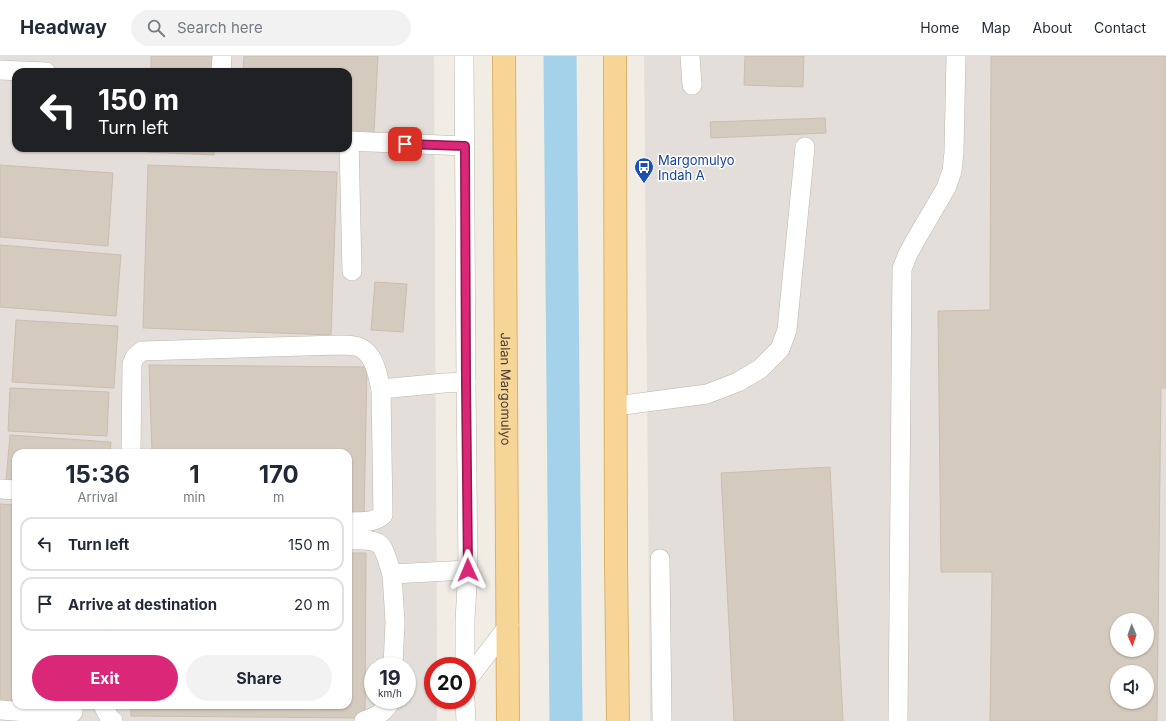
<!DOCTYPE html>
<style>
:root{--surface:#fff;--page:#f2f2f3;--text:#1f2937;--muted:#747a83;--line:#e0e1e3;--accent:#db2777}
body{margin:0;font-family:Inter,sans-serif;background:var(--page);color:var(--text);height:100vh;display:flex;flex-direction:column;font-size:15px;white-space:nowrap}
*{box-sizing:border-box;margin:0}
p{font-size:13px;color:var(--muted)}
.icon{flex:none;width:22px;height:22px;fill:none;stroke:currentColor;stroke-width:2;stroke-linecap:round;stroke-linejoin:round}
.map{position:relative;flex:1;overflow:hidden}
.panel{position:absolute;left:12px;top:393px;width:340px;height:260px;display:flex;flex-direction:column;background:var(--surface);border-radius:12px;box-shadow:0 1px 3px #0004}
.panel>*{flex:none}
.banner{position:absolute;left:12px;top:12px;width:340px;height:84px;border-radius:12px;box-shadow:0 1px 3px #0004;background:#202124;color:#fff;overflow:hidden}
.needle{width:26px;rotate:178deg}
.fabs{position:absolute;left:1110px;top:557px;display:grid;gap:8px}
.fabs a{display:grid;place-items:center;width:44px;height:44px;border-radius:50%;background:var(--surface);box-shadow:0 1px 3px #0004;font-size:20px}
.speed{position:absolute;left:364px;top:601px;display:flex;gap:8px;font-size:20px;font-weight:700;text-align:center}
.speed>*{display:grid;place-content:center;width:52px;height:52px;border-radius:50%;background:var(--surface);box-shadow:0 1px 3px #0004;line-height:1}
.speed small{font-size:10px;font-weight:400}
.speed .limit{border:6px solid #d22;background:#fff;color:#111}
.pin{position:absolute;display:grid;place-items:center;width:34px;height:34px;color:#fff;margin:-17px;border-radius:8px;box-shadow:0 2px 6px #0006}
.me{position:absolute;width:44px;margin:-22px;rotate:359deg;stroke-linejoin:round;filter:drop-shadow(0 0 3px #0008)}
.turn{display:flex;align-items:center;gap:14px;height:84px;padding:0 20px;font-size:18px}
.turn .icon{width:52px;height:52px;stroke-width:2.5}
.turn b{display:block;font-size:28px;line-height:34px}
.eta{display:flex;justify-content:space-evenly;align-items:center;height:68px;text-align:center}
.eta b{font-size:24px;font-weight:700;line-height:28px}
.button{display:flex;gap:8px;margin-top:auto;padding:8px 20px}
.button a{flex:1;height:46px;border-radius:24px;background:var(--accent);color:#fff;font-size:16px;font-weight:700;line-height:46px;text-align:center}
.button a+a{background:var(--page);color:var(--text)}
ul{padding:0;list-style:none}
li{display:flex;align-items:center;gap:12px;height:54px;margin:0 8px 6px;padding:0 12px;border:2px solid var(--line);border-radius:12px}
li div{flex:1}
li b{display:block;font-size:15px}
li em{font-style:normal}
header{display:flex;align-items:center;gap:24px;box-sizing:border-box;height:56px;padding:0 20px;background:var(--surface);border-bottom:1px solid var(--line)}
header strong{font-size:19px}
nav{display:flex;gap:22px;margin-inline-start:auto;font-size:14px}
.search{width:280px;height:36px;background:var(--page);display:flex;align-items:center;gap:10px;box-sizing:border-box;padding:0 14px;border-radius:22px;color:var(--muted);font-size:15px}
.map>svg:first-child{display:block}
</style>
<header>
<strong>Headway</strong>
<div class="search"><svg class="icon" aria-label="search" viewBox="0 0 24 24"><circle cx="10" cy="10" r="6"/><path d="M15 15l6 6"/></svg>Search here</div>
<nav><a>Home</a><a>Map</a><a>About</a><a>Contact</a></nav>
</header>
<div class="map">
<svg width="1166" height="665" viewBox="0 0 1166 665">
<rect width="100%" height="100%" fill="#f1ece4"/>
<g fill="#e3ded9" fill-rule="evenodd">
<path d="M0,0H434L437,610H433V644H437V665H0ZM16,16H348V92H16ZM16,397H348V649H16ZM373,610H407V644H373Z"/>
<path d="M644,0H1166V665H650ZM1117,564H1147V594H1117ZM1117,616H1147V646H1117Z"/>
</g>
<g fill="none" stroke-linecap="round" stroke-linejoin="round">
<polyline stroke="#a4d2ea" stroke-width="33" points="560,0 566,665"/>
</g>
<g fill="#d5cabe" stroke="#ccbeae" fill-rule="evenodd">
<polygon points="151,0 219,0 218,16 151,16"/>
<polygon points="244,0 378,0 374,77 348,76 348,16 243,16"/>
<polygon points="745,0 804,0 803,31 744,29"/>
<path d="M991,0H1166V332H1161L1157,665H990L992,516H941L938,255L990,254ZM1117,564H1147V594H1117ZM1117,616H1147V646H1117Z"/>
<polygon points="825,62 826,77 711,82 710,66"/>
<polygon points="147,92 214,92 214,99 147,96"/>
<polygon points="0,109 113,117 108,190 0,181"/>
<polygon points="148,109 337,116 331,279 143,272"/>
<polygon points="0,189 121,199 116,260 0,251"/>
<polygon points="375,226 407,228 403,276 371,274"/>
<polygon points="16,264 118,270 114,332 12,326"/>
<polygon points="149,309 367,311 364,465 348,465 348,397 152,397"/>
<polygon points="10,332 109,336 107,380 8,375"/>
<polygon points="10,379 111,386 110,397 16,397 16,425 6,425"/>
<polygon points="830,411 843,665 734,665 721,417"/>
<polygon points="0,448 16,449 16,649 71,649 0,650"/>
<polygon points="348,497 366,497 365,662 131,660 131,649 348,649"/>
</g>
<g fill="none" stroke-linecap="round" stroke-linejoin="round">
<g stroke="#beb6ab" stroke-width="20">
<g id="minor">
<polyline points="464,0 466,326 468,514 465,564 465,610"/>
<polyline points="690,0 692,29"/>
<polyline points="0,14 46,16"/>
<polyline points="221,16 222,0"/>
<polyline points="348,85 465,90"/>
<polyline points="349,85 352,215"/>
<polyline points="616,350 707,338 738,326 760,313 780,293 787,274 805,91"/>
<path d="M131,397L132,308L135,301L142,295L339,289C344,289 350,289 355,290C374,294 377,317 381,333"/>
<polyline points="0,433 16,434"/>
<path d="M348,466C360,465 373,468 383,459L381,333L444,327L466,326"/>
<path d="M348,484C357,484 376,482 382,491C386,497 389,510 392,518"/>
<polyline points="660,503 662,665"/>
<polyline points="393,610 395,566 392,518 468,514"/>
<polyline points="467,624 509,569"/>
<polyline points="465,644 466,665"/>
<polyline points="103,649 110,663 113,665"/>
<polyline points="0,654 69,659 73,656 73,649"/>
<path d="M364,665C375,661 386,656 391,644"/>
<polyline points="898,665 902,213 907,200 915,185 946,132 952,115 954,96 956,0"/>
</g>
</g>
<g stroke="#dbb169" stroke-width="24">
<g id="major">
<path id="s1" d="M504,0L508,665"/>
<polyline points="615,0 616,508 618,665"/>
</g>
</g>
<use href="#minor" stroke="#fff" stroke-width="19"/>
<use href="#major" stroke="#f7d597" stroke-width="22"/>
</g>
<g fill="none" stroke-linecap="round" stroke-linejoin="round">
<g stroke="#8e194d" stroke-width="10">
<polyline id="route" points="405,88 465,90 466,326 468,514"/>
</g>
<use href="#route" stroke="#db2777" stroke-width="7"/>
</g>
<defs>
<g id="bus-pin" transform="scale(1)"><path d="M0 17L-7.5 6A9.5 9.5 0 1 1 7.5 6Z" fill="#1a4fb4" stroke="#fff"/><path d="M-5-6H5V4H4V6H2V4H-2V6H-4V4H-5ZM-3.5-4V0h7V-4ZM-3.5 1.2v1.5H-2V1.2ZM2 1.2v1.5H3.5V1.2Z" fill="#fff"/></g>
</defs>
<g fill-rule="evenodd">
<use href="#bus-pin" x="644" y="111"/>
</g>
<g text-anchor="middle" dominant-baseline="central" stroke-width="3" stroke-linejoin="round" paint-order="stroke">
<g font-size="13" fill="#164399" stroke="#fff" text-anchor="start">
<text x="658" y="104">Margomulyo<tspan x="658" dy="15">Indah A</tspan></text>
</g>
<g font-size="13" fill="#423c35" stroke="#fff">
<text stroke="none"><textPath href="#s1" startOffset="333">Jalan Margomulyo</textPath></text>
</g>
</g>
</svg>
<div class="fabs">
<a><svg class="needle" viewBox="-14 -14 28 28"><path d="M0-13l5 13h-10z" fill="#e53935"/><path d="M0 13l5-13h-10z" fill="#747a83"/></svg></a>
<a><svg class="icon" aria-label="sound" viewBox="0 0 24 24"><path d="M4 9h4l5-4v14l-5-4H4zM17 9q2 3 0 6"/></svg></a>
</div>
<div class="speed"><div>19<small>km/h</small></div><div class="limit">20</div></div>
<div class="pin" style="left:405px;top:88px;background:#d93025"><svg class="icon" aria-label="arrive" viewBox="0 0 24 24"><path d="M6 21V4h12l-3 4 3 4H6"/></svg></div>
<svg class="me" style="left:468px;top:514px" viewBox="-20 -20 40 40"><path d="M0-17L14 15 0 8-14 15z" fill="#db2777" stroke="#fff" stroke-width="4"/></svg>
<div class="banner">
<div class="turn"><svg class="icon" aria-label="left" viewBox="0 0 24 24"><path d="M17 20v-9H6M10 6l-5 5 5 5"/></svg><div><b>150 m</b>Turn left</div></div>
</div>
<section class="panel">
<div class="eta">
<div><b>15:36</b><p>Arrival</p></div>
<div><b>1</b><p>min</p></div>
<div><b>170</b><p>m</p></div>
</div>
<ul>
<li><svg class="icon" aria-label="left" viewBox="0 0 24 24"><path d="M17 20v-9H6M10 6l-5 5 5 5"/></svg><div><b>Turn left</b></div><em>150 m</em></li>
<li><svg class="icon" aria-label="arrive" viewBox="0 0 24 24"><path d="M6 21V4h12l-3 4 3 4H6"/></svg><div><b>Arrive at destination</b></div><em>20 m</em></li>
</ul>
<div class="button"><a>Exit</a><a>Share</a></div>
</section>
</div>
